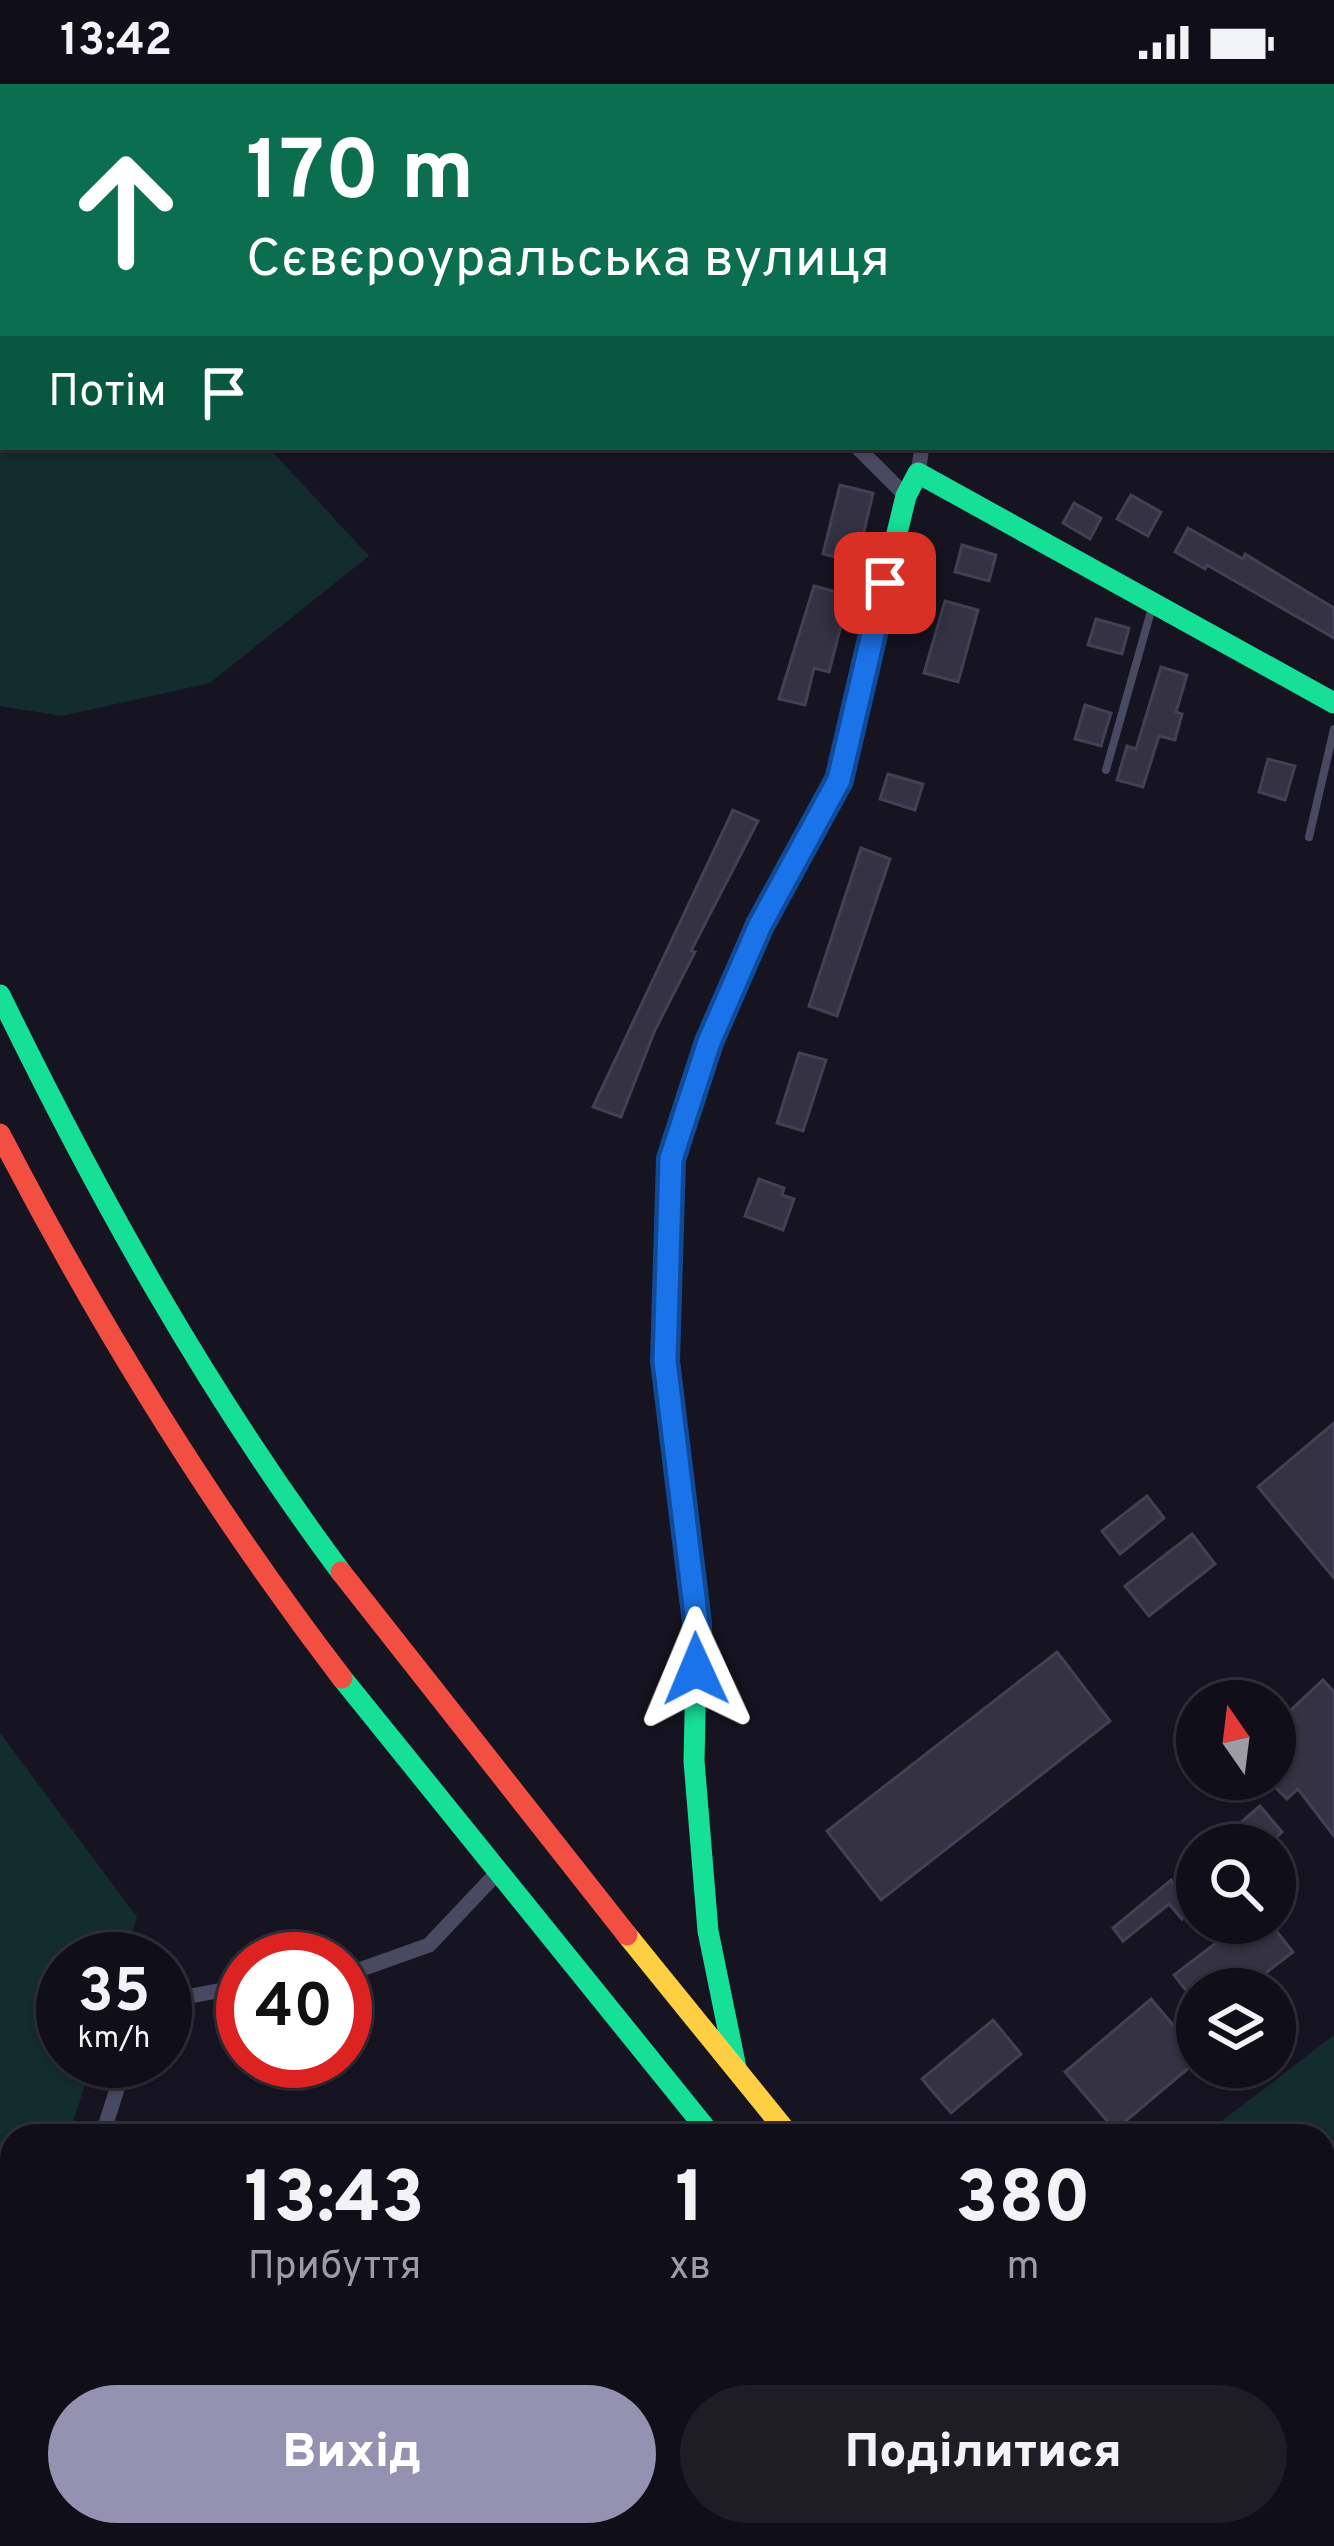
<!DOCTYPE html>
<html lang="uk">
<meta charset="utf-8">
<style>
:root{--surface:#100f19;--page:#1e1d26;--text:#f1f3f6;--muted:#9c9ca2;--line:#302f38;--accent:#9591b1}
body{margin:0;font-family:Overpass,sans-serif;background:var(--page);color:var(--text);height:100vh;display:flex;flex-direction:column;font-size:45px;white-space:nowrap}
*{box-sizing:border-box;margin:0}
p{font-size:39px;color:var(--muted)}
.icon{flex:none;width:66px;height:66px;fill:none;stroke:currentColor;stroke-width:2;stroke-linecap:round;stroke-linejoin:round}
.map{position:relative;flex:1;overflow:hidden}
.details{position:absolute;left:0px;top:2040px;width:1335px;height:423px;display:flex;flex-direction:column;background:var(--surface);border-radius:36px 36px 0 0;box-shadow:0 3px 9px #0004,0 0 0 3px var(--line)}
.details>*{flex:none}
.guide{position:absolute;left:0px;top:0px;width:1335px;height:366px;box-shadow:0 3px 9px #0004,0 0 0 3px var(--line);background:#0b6e4f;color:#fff;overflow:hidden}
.needle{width:78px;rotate:346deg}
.buttons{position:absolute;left:1176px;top:1596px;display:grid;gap:24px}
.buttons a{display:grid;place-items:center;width:120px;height:120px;border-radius:50%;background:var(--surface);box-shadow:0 3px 9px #0004,0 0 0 3px var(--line);font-size:60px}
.speed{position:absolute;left:36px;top:1848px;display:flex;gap:24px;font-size:60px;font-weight:700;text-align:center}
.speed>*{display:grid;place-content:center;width:156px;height:156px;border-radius:50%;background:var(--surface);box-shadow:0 3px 9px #0004,0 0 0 3px var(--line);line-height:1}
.speed small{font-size:30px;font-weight:400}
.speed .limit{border:18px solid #d22;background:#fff;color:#111}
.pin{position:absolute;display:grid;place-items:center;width:102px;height:102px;color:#fff;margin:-51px;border-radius:24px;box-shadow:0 6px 18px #0006}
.me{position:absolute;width:132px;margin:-66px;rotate:359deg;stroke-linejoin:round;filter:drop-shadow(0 0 9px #0008)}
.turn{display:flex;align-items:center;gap:42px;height:252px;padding:0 48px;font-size:54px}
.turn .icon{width:156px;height:156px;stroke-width:2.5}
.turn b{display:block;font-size:84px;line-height:102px}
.then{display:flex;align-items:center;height:114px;padding:0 48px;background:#0003;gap:24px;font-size:45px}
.eta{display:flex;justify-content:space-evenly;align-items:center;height:204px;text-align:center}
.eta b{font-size:72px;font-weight:800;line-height:84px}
.action{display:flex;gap:24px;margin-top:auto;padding:24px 48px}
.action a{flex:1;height:138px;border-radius:72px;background:var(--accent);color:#fff;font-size:48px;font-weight:800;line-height:138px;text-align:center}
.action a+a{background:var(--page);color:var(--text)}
.status{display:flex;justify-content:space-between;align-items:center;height:84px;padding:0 60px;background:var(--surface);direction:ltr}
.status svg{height:33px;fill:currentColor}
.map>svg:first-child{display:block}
</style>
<div class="status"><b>13:42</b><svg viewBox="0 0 49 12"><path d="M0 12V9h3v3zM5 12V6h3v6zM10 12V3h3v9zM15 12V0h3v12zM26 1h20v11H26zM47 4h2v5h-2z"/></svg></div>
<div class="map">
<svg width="1334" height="2462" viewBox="0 0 1334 2462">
<rect width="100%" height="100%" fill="#161421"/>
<g fill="#132c2d">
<polygon points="0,0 500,3 3,3 3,363 268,363 369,472 210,599 62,632 0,622"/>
<polygon points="0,1649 137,1833 124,1875 63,1875 63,1977 92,1977 69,2052 12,2052 12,2220 0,2246"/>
<polygon points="1334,1951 1334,2462 1235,2462 1236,2451 1323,2451 1323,2052 1202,2052"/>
<polygon points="360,2451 504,2451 497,2462 371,2462"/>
</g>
<g fill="#343243" stroke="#433f54" stroke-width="3">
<polygon points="840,401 873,409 857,478 823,470"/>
<polygon points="1131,411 1161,428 1148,452 1117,435"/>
<polygon points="1074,419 1101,434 1090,455 1063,439"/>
<polygon points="1188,444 1243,475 1245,470 1334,524 1334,554 1207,481 1205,485 1175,468"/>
<polygon points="962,461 996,471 989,497 955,488"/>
<polygon points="814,502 849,511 829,588 814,584 805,621 779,615"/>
<polygon points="945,517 978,526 958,598 924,589"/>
<polygon points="1096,535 1129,544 1122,570 1088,561"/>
<polygon points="1161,583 1187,591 1176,628 1182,630 1175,656 1159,652 1143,703 1117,696 1127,662 1136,665"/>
<polygon points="1085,621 1111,629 1101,662 1075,655"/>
<polygon points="1268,675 1295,682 1285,716 1259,708"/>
<polygon points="888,690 923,700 915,726 880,715"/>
<polygon points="733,726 758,737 691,867 695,868 655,946 621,1033 593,1023"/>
<polygon points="861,764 890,775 837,932 809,922"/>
<polygon points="799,969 826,976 803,1047 777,1039"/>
<polygon points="759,1095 784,1104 782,1111 794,1115 783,1146 745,1132"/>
<polygon points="1334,1339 1334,1494 1258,1403"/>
<polygon points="1147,1412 1164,1434 1120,1470 1102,1447"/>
<polygon points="1192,1450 1215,1480 1149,1532 1125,1502"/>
<polygon points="1057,1568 1110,1637 881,1816 827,1747"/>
<polygon points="1323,1596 1334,1608 1334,1752 1298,1705 1287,1715 1275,1703 1275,1641"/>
<polygon points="1260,1722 1282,1748 1268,1761 1215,1761"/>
<polygon points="1171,1796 1194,1824 1182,1835 1169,1820 1123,1857 1113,1844"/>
<polygon points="1242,1839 1270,1839 1293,1868 1245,1905 1197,1905 1197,1920 1174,1891"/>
<polygon points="1151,1915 1197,1969 1197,1977 1115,2046 1065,1988"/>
<polygon points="993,1936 1021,1970 951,2029 922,1995"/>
</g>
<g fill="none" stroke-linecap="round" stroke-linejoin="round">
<g stroke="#4a4962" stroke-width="8">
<polyline points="1106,686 1153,520"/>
<polyline points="1309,753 1334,645"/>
</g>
<g stroke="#4a4962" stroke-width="15">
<polyline points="605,0 608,3"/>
<polyline points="1332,103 1334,102"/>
<polyline points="857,363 906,412"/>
<polyline points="918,389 922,363"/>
<polyline points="345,1891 429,1861 497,1789"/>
<polyline points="165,1917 243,1902"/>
<polyline points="102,2052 126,1977"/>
<polyline points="0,2312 12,2288"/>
</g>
<g stroke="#16e098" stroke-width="21">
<polyline points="835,704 906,412 918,389 1334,619"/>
<path d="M0,911C98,1113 207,1308 341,1488"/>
<polyline points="667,1203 665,1277 697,1539 694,1677 708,1847 736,1984"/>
<polyline points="342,1594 712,2052"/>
</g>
<g stroke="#ffcf43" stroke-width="21">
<path d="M667,1203C668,1162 664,1114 671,1074C695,950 775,814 835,704"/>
<polyline points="627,1851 790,2052"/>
</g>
<g stroke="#f24e42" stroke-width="21">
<path d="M0,1050C99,1241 211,1423 342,1594"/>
<polyline points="341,1488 627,1851"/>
<polyline points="1028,2451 1035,2462"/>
<polyline points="1089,2451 1096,2462"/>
</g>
</g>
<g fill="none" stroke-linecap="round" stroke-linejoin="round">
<g stroke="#114b97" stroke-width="30">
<polyline id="route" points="696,1585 697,1539 665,1277 671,1075 709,958 760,841 839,696 885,499"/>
</g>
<use href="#route" stroke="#1a73e8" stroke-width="21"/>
</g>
</svg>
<div class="buttons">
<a><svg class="needle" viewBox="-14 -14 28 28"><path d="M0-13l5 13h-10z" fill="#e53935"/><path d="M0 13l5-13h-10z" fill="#9c9ca2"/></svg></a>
<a><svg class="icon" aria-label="search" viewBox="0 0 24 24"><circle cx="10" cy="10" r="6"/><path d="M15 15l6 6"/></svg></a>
<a><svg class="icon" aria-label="layers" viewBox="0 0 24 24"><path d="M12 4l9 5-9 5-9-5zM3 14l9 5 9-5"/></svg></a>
</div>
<div class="speed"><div>35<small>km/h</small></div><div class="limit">40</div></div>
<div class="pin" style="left:885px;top:499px;background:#d93025"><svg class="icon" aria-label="arrive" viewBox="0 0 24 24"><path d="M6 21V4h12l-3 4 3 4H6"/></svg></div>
<svg class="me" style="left:696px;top:1585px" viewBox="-20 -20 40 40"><path d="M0-17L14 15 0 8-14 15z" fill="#1a73e8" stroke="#fff" stroke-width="4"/></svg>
<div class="guide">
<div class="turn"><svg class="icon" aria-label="ahead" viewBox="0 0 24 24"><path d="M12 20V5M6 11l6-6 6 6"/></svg><div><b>170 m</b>Сєвєроуральська вулиця</div></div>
<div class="then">Потім<svg class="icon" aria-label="arrive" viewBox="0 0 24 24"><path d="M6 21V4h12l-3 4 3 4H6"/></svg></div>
</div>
<section class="details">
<div class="eta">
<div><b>13:43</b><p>Прибуття</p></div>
<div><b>1</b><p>хв</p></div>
<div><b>380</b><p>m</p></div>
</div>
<div class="action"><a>Вихід</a><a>Поділитися</a></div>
</section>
</div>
